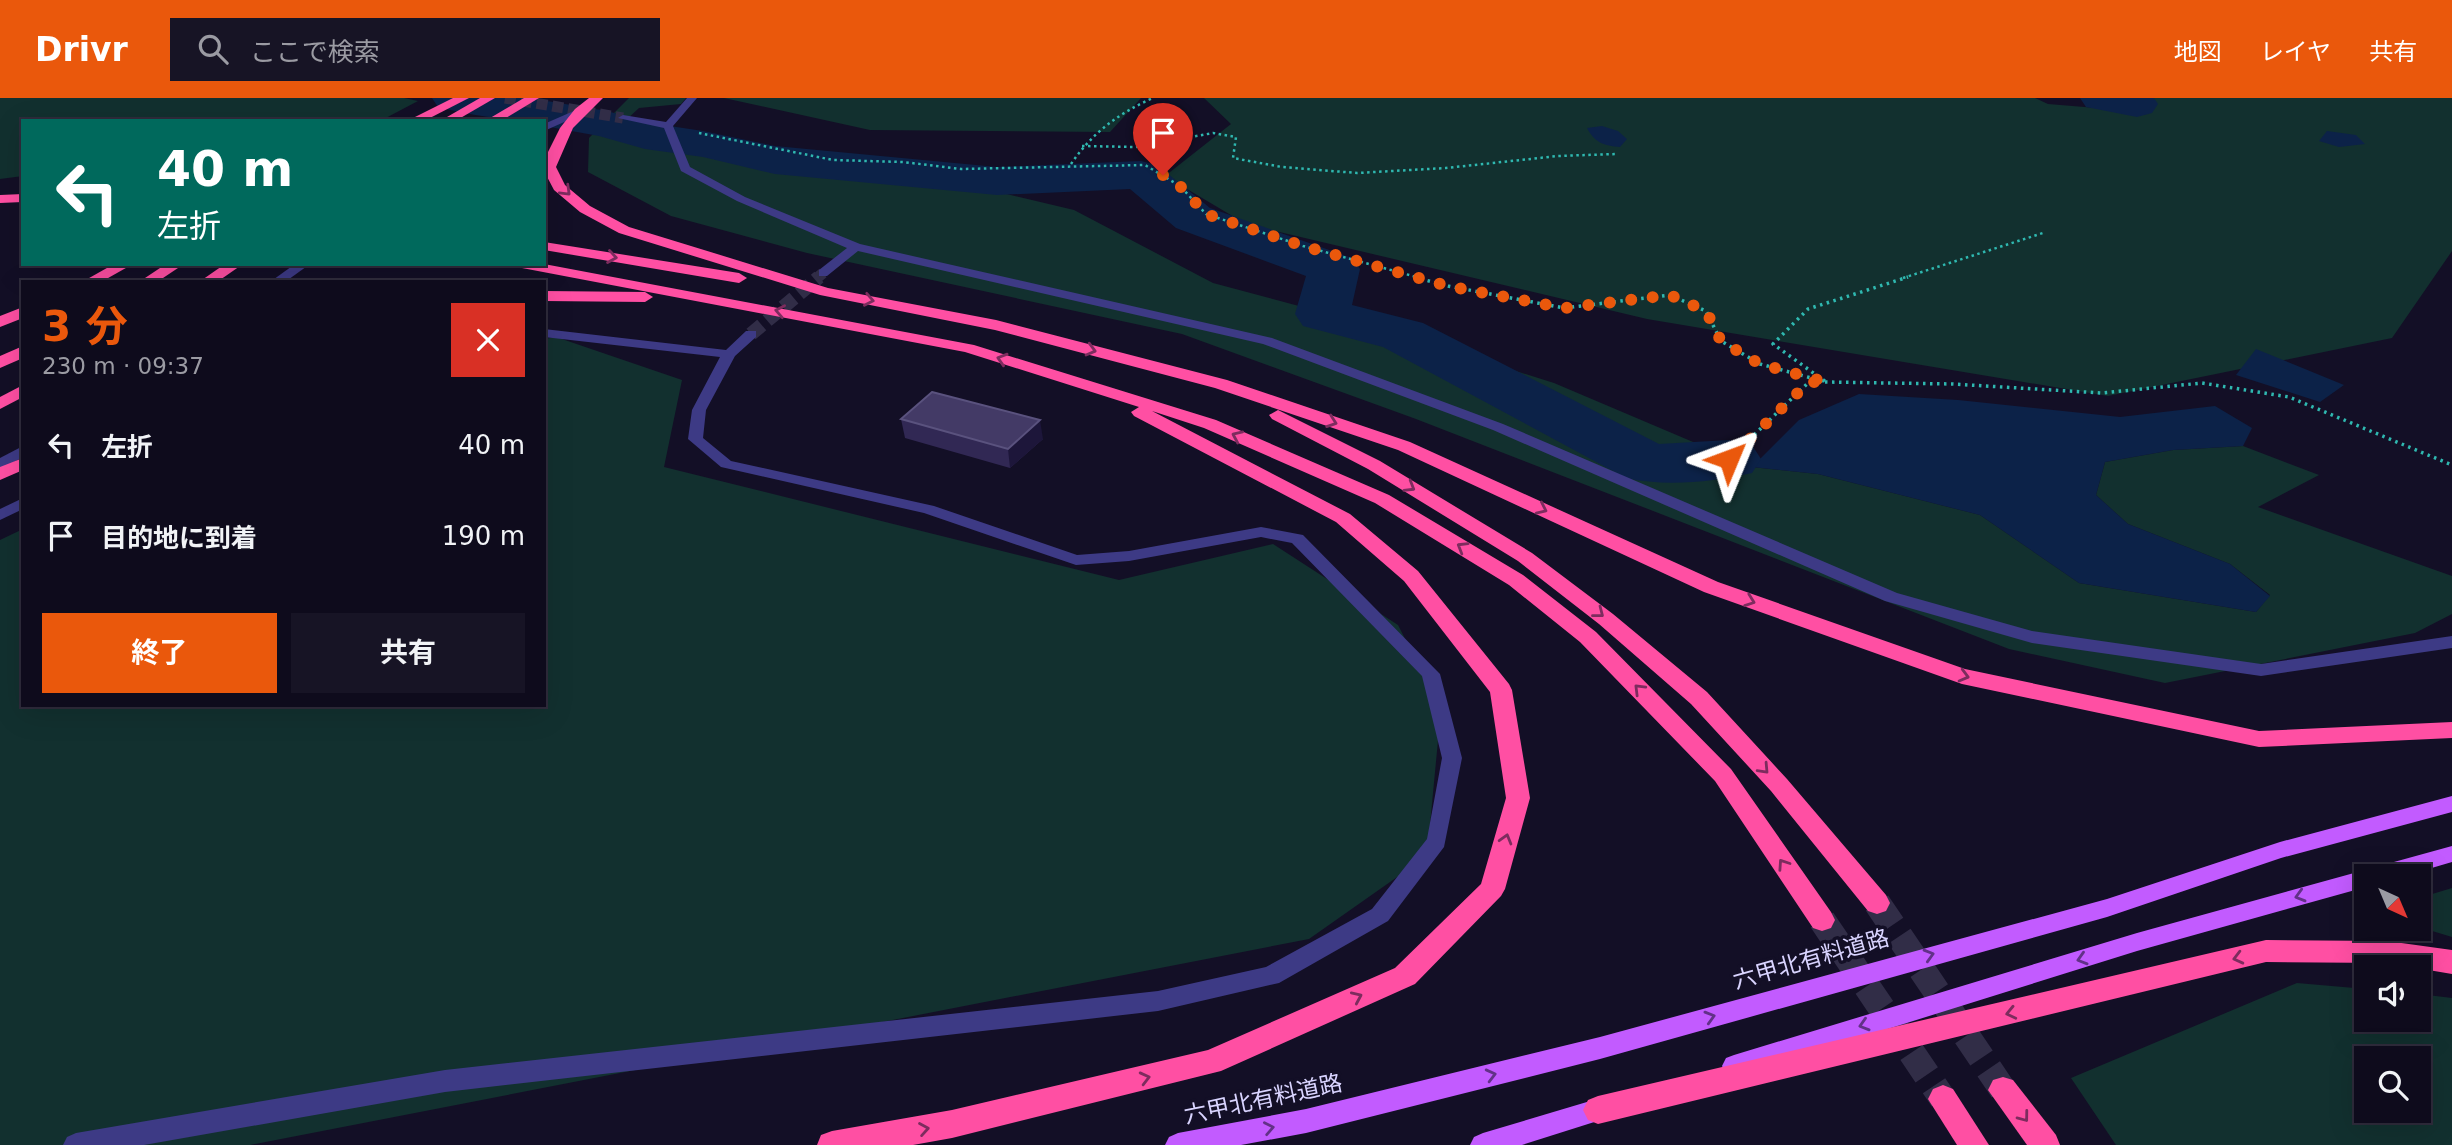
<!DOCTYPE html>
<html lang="ja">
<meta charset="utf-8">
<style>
:root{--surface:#0e0b1c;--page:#171425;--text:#f1f3f6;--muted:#9b9ba3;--line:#2e2b3b;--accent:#ea580c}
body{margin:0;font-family:"DejaVu Sans","Noto Sans JP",sans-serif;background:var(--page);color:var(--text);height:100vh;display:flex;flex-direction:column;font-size:26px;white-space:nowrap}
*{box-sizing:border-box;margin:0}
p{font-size:23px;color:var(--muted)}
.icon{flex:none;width:38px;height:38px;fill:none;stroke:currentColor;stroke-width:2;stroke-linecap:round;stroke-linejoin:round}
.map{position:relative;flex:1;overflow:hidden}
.drawer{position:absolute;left:21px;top:182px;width:525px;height:427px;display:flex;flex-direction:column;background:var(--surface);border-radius:0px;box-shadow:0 7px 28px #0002,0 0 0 2px var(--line)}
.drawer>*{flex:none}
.guide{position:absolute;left:21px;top:21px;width:525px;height:147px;border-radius:0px;box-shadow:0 7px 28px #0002,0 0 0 2px var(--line);background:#00695c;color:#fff;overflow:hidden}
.needle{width:46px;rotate:136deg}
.fabs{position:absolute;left:2354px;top:766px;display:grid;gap:14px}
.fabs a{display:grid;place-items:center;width:77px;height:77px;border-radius:0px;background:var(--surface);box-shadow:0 7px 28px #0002,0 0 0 2px var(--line);font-size:35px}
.pin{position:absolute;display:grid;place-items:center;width:60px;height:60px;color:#fff;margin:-72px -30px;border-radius:50% 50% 50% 0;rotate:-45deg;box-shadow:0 0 7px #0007}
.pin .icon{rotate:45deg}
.me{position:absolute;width:77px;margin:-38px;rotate:46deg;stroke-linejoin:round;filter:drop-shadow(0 0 5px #0008)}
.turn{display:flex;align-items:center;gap:24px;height:147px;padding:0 21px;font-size:32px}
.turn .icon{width:91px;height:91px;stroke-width:2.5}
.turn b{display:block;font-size:49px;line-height:60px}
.round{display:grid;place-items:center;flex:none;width:74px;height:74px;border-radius:0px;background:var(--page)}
.overview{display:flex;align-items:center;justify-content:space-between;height:119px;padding:0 21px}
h1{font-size:42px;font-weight:700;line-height:52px;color:var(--accent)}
.cta{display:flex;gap:14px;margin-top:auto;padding:14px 21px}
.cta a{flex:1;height:80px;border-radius:0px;background:var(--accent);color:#fff;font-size:28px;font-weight:700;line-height:80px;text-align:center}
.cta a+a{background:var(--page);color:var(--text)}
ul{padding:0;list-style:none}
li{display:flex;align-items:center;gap:21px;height:91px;padding:0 21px}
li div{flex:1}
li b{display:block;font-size:26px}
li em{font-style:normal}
header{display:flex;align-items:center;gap:42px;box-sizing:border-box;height:98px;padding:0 35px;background:var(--accent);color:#fff}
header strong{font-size:33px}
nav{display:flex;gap:38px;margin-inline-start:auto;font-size:24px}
.search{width:490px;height:63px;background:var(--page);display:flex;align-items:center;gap:18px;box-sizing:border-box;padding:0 24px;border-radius:0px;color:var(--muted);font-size:26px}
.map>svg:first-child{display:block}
</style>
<header>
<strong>Drivr</strong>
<div class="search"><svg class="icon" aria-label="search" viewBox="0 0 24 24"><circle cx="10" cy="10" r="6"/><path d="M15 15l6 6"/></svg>ここで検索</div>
<nav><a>地図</a><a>レイヤ</a><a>共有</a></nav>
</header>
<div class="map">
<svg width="2452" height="1047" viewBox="0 0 2452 1047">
<rect width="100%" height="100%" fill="#130f26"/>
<g fill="#12302f" fill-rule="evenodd">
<polygon points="0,0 404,0 418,3 380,23 23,23 23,78 0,81"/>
<polygon points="629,0 686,0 681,6 639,10 611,36 694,55 725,43 900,71 1074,112 1213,185 1377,229 1554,285 1752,369 1818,376 1980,417 2079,485 2256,514 2270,497 2230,466 2128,426 2096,397 2105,364 2173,352 2243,348 2319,377 2258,409 2452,478 2452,516 2415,535 2165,585 2009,551 1416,321 1182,236 807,155 671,118 588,74 589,40"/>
<polygon points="724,0 1141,0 1110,34 870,32"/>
<polygon points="1204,0 2035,0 2048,6 2121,12 2147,0 2452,0 2452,153 2392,240 2108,298 1647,221 1246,126 1165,78 1231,26"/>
<polygon points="556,239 682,282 664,369 1119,482 1273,446 1398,527 1441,611 1427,758 1309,841 250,1047 0,1047 0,442 23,431 23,607 544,607 544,241"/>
<polygon points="2452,790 2452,839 2419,829 2419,800"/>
<path d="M2297,885L2366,891V922H2418L2419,896L2452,900V1047H2116L2071,980ZM2366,961H2418V1013H2366Z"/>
</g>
<g fill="#0c2248">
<path d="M1602,28L1618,33L1627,41L1620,49C1604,48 1594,44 1587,30Z"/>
<polygon points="2327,33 2356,37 2365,46 2339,49 2319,43"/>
<polygon points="2256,251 2344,287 2320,304 2236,277"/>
<polygon points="1859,296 1958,302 2120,319 2215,308 2252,330 2243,348 2173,352 2105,364 2096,397 2128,426 2230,466 2270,498 2256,514 2079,485 1980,417 1818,376 1752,369 1799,322"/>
</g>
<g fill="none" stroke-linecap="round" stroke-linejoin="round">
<g fill="#0c2248" fill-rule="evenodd">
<path d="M432,0H529L607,13L650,25L703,33L775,48L997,69L1141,63L1157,67L1210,110L1352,160L1360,171L1352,207L1423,225L1659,346L1729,342L1752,347L1761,361L1752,375C1713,384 1665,389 1626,380L1383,249L1303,228L1295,216L1306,178L1176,130L1130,91L997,97L775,76L703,59L645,51L599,38L544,28V23C508,23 473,18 438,9Z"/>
<polygon points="2080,0 2154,0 2158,6 2152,15 2137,19 2086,9"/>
</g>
<g stroke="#312d47" stroke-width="11" stroke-dasharray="11 5" stroke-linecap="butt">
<polyline points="505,0 623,20"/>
<polyline points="817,180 823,175"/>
</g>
<polyline stroke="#312d47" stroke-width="14" stroke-dasharray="14 7" stroke-linecap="butt" points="751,236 819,179"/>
<g stroke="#312d47" stroke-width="27" stroke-dasharray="27 13" stroke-linecap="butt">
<polyline points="1877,805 2003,992"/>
<polyline points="1822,822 1943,1001"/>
</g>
<g stroke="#2fb8b0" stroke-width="2.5" stroke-dasharray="2.5 3.5" stroke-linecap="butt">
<polyline points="699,35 833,62 903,64 961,71 1145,67 1180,88 1206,116 1303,148 1420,180"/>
<polyline points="1082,48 1136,49 1213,35 1236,39 1233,60 1282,69 1357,75 1446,70 1558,58 1616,56"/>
<path d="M1071,66C1092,35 1119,15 1153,0"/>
<polyline points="1903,180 2043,135"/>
</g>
<g stroke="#2fb8b0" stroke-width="3.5" stroke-dasharray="2.5 4.5" stroke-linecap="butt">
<polyline points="1414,179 1448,188 1564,210 1670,197 1706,213 1721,243 1760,266 1826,284 1773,246 1808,211 1908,179"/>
<polyline points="1825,284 1952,286 2102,295 2202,285 2289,299 2452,367"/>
<polyline points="1729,361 1809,284 1816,284"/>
</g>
<g fill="#3d3a85" fill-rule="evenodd">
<polygon points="576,12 581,15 580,17 544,33 544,26"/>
<polygon points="295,166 310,166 285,184 270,184"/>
<polygon points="23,348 23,359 0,372 0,360"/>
</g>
<g fill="#3d3a85" fill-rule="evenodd">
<polygon points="687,0 697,0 673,28 690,69 745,99 860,146 1272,240 1503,326 1897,495 2032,533 2261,566 2452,538 2452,550 2261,578 2032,545 1885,503 1493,332 1263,246 858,153 827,178 819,178 819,172 847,150 737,103 681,73 664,30 618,20 623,17 666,24"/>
<polygon points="544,231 726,252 746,233 756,233 756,239 735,258 706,312 703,340 731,363 934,408 1077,457 1129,453 1261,429 1303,437 1440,576 1462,660 1444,749 1388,823 1279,885 1158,913 445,994 144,1047 63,1047 67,1039 76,1035 445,972 1158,893 1266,869 1372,811 1427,741 1442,660 1422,578 1292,445 1261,439 1129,463 1076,467 924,415 721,369 688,341 692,312 720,259 544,239"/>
<polygon points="23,400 23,411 0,422 0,411"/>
</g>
<g fill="#c25bff" fill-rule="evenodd">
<polygon points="2452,698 2452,714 2281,760 2107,819 1600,961 1306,1035 1241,1047 1165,1047 1169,1039 1178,1035 1306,1011 1600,939 2107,801 2280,744"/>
<polygon points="2452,748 2452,764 2401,779 2366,779 2366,789 2137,853 1734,979 1726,976 1722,968 1726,960 1734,957 2137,835"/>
<polygon points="1607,998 1616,1001 1619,1009 1616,1017 1607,1020 1522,1047 1470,1047 1474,1039 1483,1035"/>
</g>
<g fill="#ff4fa3" fill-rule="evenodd">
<polygon points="453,0 469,0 424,23 407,23"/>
<polygon points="480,0 495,0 457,22 447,19"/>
<polygon points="524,0 539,0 501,23 485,23"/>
<polygon points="589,0 603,0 573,30 556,69 565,87 590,108 629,129 828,190 996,222 1227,282 1410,344 1718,484 1965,571 2259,633 2452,624 2452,640 2259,649 1962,586 1704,494 1398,352 1215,290 995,232 820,197 619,135 580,114 554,92 544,73 546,58 560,30 575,11"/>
<polygon points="23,96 23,104 0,105 0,97"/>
<polygon points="544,144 739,175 747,180 739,185 544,152"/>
<polygon points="114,166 133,166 101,184 82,184"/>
<polygon points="166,166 184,166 157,184 139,184"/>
<polygon points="225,166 243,166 217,184 199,184"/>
<polygon points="515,166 544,166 974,247 1216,322 1389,397 1523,477 1596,534 1731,671 1831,814 1835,822 1831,830 1822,833 1813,830 1715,683 1580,544 1509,487 1375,405 1204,330 1152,313 1350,416 1418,473 1509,586 1512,592 1530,700 1505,791 1501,798 1415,886 1221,973 952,1040 913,1047 817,1047 821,1037 832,1033 952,1012 1208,952 1395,870 1481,786 1506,700 1490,594 1404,483 1336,424 1134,318 1131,314 1139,309 965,254 522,170"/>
<polygon points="544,193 645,194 653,199 645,204 544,203"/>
<polygon points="23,209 23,220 0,229 0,218"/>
<polygon points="23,248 23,260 0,270 0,258"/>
<polygon points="23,287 23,299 0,311 0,299"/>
<polygon points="1278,312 1380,363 1532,455 1613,516 1707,594 1787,681 1886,797 1890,805 1886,813 1877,816 1868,813 1771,693 1691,606 1599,526 1518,463 1368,371 1272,321 1269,317"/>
<polygon points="23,360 23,372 0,382 0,369"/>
<polygon points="2266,842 2387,843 2452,852 2452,876 2387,865 2266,864 1598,1026 1588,1022 1583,1012 1588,1002 1598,998"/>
<polygon points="2003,979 2013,982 2056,1037 2060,1047 2027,1047 1988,992 1993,982"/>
<polygon points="1943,987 1953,991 1989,1047 1957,1047 1928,1001 1933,991"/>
</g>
</g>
<polygon fill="#312854" points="901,321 1043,341 1010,370 905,340"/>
<polygon fill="#1d163a" points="1040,322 1043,341 1010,370 1008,351"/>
<polygon fill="#433a66" stroke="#5a527e" stroke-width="2" points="932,294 1040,322 1008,351 901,321"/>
<defs><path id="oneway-chevron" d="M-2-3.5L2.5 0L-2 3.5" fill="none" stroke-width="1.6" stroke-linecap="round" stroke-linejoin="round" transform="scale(1.75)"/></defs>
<g stroke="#7d2c5e">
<use href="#oneway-chevron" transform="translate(566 93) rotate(44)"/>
<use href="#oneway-chevron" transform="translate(612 159) rotate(9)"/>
<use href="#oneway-chevron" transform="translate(869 202) rotate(11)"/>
<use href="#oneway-chevron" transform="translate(780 213) rotate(-169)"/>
<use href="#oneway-chevron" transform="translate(1091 252) rotate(15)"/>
<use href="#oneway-chevron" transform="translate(1002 261) rotate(-163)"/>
<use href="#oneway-chevron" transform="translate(1332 324) rotate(19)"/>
<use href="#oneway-chevron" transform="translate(1237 338) rotate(-156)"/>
<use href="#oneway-chevron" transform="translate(1410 389) rotate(31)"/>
<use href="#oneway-chevron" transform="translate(1542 411) rotate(25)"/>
<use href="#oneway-chevron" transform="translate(1462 449) rotate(-149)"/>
<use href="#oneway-chevron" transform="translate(1750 503) rotate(20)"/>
<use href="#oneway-chevron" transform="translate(1599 515) rotate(38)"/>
<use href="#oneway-chevron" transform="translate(1964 578) rotate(15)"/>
<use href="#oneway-chevron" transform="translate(1639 591) rotate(-135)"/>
<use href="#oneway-chevron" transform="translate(1764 671) rotate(47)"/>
<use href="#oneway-chevron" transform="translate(1506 741) rotate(-74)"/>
<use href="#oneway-chevron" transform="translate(1783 766) rotate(-124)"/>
<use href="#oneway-chevron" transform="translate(2238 860) rotate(166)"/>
<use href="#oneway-chevron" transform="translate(1357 899) rotate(-24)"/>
<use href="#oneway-chevron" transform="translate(2011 915) rotate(167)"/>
<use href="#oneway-chevron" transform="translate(1145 980) rotate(-14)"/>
<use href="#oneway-chevron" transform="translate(2024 1019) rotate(53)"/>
<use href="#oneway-chevron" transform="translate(924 1031) rotate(-10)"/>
</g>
<g stroke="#623188">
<use href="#oneway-chevron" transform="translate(2300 798) rotate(164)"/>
<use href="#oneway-chevron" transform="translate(1929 857) rotate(-16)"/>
<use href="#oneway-chevron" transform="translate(2082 861) rotate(163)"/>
<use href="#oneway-chevron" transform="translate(1710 919) rotate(-16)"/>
<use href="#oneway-chevron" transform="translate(1864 927) rotate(163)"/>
<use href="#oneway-chevron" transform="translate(1491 977) rotate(-14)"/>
<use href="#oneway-chevron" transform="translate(1269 1030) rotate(-11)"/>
</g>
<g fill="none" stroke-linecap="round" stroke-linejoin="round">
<polyline stroke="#ea580c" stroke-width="12" stroke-dasharray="0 21.6" points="1163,77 1180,88 1206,116 1303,148 1448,188 1564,210 1670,197 1706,213 1721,243 1760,266 1826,284 1809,284 1729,361"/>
</g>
<g text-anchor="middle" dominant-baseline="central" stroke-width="7" stroke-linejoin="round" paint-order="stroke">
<g font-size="23" fill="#d9d4ff" stroke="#130f26">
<text transform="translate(1811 861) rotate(-16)">六甲北有料道路</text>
<text transform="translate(1263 1001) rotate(-12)">六甲北有料道路</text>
</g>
</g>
</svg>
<div class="fabs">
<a><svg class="needle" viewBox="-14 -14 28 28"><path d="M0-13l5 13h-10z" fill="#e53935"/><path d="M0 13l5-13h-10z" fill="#9b9ba3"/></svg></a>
<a><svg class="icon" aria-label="sound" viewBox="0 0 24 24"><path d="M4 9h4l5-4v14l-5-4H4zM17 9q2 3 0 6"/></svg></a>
<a><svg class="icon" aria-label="search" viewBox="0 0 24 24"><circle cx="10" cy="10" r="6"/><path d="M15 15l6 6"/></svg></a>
</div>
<div class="pin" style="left:1163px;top:77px;background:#d93025"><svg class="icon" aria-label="arrive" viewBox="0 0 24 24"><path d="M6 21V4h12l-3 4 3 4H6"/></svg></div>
<svg class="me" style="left:1729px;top:361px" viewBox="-20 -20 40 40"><path d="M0-17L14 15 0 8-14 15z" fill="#ea580c" stroke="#fff" stroke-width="4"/></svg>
<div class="guide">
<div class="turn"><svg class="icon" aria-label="left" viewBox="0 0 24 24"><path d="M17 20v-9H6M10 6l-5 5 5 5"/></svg><div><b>40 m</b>左折</div></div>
</div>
<section class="drawer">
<div class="overview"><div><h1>3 分</h1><p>230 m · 09:37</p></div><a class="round" style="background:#d93025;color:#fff"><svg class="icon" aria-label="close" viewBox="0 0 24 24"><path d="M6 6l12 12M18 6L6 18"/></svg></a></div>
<ul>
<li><svg class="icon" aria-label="left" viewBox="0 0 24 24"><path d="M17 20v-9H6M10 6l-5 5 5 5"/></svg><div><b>左折</b></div><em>40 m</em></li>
<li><svg class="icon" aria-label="arrive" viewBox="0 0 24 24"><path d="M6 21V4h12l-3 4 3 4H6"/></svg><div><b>目的地に到着</b></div><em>190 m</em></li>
</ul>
<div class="cta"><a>終了</a><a>共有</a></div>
</section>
</div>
